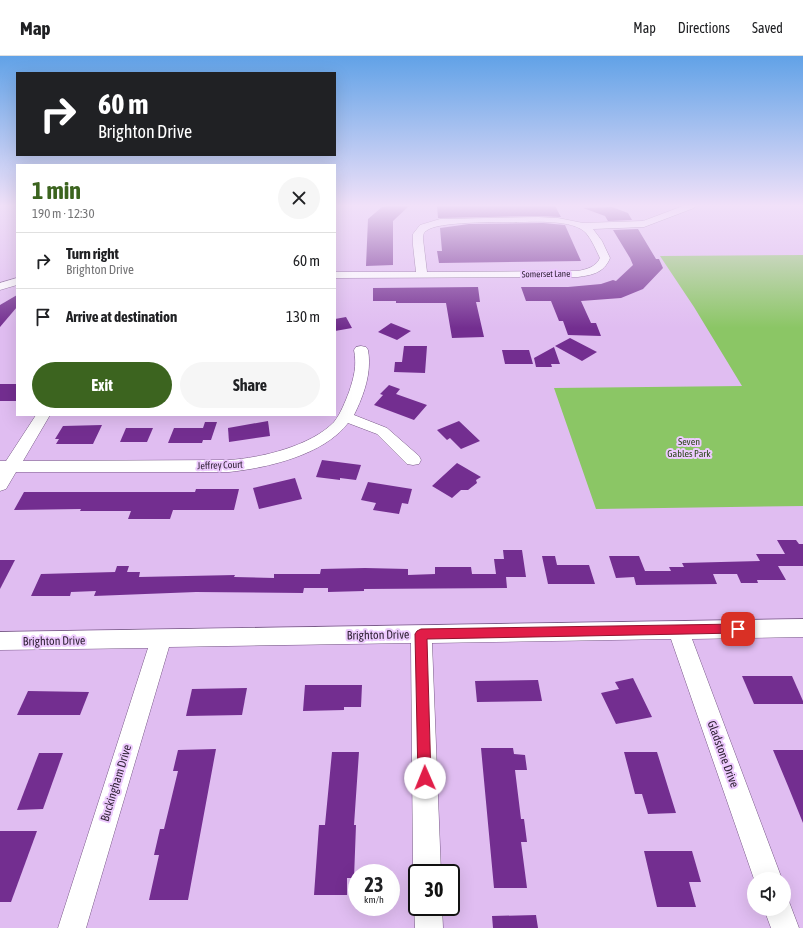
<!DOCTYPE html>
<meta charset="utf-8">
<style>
:root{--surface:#fff;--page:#f6f6f6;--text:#202124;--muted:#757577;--line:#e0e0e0;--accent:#3c641f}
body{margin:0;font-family:"Asap Condensed",sans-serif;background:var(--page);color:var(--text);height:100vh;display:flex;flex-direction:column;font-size:15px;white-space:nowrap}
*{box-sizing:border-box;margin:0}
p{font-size:13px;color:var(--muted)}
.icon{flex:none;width:22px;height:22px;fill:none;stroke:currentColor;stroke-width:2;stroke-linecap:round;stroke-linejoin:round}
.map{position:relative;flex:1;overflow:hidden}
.sheet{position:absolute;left:16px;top:108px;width:320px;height:252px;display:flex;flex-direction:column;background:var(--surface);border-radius:0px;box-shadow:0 4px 16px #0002}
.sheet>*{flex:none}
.guide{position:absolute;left:16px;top:16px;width:320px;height:84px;border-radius:0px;box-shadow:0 4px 16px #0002;background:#202124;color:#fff;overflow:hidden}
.tools{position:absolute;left:747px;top:816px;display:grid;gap:8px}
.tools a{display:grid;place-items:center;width:44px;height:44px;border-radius:50%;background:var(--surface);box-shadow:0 4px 16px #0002;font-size:20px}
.speed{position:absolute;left:348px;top:808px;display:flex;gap:8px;font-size:20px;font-weight:700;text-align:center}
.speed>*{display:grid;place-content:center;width:52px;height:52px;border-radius:50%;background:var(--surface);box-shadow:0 4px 16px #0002;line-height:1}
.speed small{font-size:10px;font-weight:400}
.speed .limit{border:2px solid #111;border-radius:6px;background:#fff;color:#111}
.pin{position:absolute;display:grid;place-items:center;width:34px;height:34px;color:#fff;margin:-17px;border-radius:8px;box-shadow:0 2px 6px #0006}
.me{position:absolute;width:44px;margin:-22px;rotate:359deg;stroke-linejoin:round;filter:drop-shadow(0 0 3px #0008)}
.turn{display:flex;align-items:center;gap:14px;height:84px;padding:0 16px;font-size:18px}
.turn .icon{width:52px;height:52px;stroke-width:2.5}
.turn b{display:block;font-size:28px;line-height:34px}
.round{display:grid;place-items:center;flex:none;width:42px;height:42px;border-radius:21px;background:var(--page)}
.summary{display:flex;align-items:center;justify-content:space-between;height:68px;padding:0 16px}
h1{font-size:24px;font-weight:700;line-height:30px;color:var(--accent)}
.button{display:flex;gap:8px;margin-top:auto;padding:8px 16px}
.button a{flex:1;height:46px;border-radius:24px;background:var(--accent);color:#fff;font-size:16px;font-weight:700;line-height:46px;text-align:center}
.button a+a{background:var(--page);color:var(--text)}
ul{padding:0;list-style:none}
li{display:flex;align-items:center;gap:12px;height:56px;padding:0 16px;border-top:1px solid var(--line)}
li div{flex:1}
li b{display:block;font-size:15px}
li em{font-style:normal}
header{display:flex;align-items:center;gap:24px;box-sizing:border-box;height:56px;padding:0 20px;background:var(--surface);border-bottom:1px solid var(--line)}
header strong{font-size:19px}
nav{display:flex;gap:22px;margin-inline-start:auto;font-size:14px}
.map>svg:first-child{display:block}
</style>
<header>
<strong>Map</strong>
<nav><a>Map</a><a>Directions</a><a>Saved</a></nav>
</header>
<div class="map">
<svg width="803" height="872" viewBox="0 0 803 872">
<rect width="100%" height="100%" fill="#e0bdf1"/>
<polygon fill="#8bc665" points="803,199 803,450 596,453 554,332 742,330 694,251 660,200"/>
<g fill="#732e90">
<polygon points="386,150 409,150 393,165 393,209 366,210 368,163 382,151"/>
<polygon points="437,150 555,150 561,161 538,160 438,162"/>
<polygon points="612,151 628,157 632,164 608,165 605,160 583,152"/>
<polygon points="543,167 565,169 581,205 439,207 437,195 442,195 440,172 469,168"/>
<polygon points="638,173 656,203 659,203 663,212 643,233 621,242 581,245 591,267 596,267 601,280 568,279 563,265 559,265 551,245 526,245 521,231 568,231 601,228 613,224 616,225 633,209 630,202 613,174"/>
<polygon points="478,231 480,246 476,246 484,281 452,282 446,247 396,247 396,245 373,245 373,232"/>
<polygon points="17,239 17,251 0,271 0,249"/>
<polygon points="346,261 352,272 335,275 335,263"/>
<polygon points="391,267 411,275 397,284 378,276"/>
<polygon points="570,282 597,296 582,305 555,290"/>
<polygon points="404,290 427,290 425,317 394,316 395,306 402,306"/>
<polygon points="554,291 560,308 551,308 552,311 536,311 534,302"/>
<polygon points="502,294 529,294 533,308 505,308"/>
<rect x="0" y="328" width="17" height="17"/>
<polygon points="389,329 400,333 396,338 427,349 414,364 374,349 383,339 380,338"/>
<polygon points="268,365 270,380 229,386 228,372"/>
<polygon points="459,365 480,385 461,393 450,382 447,384 437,374"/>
<polygon points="205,366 217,366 211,384 203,384 202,387 168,387 174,372 203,372"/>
<polygon points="102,369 93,388 56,388 59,383 55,383 63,370"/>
<polygon points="126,372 153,372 147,386 120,386"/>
<polygon points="322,404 361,409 356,424 340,422 340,424 316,421"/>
<polygon points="457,407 481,421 476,424 477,427 468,434 461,434 452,442 432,430"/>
<polygon points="295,422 302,443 259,453 253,432"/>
<polygon points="368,426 412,433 408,448 402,447 399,458 373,454 376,447 361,444"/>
<polygon points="196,433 239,433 234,454 173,454 170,463 128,463 131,455 80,455 81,453 14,454 24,436 195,436"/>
<polygon points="777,484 796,484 799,488 803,488 803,510 778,510 786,524 757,524 758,527 741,527 737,518 713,518 717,528 636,529 634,521 616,522 609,500 639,500 645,515 671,515 669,511 684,511 682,507 760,505 756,498 785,498"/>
<polygon points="503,494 522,494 526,521 506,521 507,532 364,533 364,535 328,536 328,532 304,532 303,537 196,536 94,540 96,535 71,536 70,540 31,540 41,518 115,516 117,510 129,510 127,516 140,516 139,521 235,519 234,521 274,522 274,518 320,518 321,513 365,512 408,513 408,519 435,518 435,511 471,511 472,518 496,518 494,503 504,503"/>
<polygon points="542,500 555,500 557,509 589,509 595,528 548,528"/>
<polygon points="0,504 15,504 0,533"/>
<polygon points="742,620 792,620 803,645 803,648 754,648"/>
<polygon points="633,622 652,661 616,668 601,637 619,633 615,626"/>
<polygon points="538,624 542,645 477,646 475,625"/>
<polygon points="305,629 362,629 361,651 344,651 344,654 303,655"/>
<polygon points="247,632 242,659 186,660 192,633"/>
<polygon points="28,635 89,636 80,659 17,659"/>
<polygon points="481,692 513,692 514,698 525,699 527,714 515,714 521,763 524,763 527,786 521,786 527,832 494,832"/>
<polygon points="216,693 188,844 149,844 159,799 154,799 160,773 164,773 178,715 173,715 178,694"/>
<polygon points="773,694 803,694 803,767 788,730"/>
<polygon points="332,696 359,696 354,769 356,769 354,822 347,822 347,839 314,839 319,769 325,769"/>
<polygon points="624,696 657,696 676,757 648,758 642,738 635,738"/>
<polygon points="39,697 63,697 43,753 17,754"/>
<polygon points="0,775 37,775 11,846 0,846"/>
<polygon points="644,795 692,795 701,826 689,826 696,851 657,851"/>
<polygon points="536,859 538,872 493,872 492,860"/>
</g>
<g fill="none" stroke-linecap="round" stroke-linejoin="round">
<g stroke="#785987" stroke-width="1">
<g id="minor">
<path d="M683,150H696L694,152L644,171L593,173L602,185L610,202C604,217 592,219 578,221L335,222V216H416L413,189V178L420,169L440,163L538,161L558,162L583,167L643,165ZM516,166C534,166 573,163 586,177C592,184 596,194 600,202C596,211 587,213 578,215L427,216L423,183C423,180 423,177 426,175C437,165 499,166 516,166Z"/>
<polygon points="17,222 17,229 0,234 0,227"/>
<path d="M361,290L366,291L368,294C372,316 364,339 354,359L387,372L419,400L421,404L419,408L413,409L407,408L377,378L348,367C324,399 267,412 229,416H16L6,433L0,435V405H6L36,359H50L23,405L229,404C261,402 311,390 334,366C341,357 345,346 349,336C354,321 357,310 354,294L356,291Z"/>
<polygon points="803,563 803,581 692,583 782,823 754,823 671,583 432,587 441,817 417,817 417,826 413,817 411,587 169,591 86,872 58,872 148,592 0,594 0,576"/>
<polygon points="784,841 788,843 799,872 771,872 764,853 784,853"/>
<polygon points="417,844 417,851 442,851 443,872 415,872 414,851"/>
</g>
</g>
<use href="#minor" fill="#fff" fill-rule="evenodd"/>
</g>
<linearGradient id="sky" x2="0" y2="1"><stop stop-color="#61a2e7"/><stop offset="0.55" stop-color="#f1e1f9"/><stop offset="1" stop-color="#f1e1f9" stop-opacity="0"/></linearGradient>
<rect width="803" height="272" fill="url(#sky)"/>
<polygon fill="#e11d48" stroke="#92132f" points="738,568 742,569 743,573 742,576 738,577 427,583 431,722 429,726 425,728 420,726 418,722 415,578 417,575 421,573"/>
<g text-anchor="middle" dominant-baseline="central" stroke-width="4" stroke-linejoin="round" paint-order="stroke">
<g font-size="9" fill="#332539" stroke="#edcafe">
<text transform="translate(546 218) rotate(-1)">Somerset Lane</text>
</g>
<g font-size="10" fill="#2b4619" stroke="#edcafe">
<text x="689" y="385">Seven<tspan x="689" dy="12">Gables Park</tspan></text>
</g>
<g font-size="10" fill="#332539" stroke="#edcafe">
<text transform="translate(220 409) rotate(-2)">Jeffrey Court</text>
</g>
<g font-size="12" fill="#332539" stroke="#edcafe">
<text transform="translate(378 579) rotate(-1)">Brighton Drive</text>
<text transform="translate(54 585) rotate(-1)">Brighton Drive</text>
<text transform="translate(723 698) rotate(70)">Gladstone Drive</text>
<text transform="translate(116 727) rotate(-73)">Buckingham Drive</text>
</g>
</g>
</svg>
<div class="tools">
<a><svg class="icon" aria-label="sound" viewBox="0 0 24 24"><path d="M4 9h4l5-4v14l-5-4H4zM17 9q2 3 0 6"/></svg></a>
</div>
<div class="speed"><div>23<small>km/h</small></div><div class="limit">30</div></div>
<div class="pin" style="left:738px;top:573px;background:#d93025"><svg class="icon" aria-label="arrive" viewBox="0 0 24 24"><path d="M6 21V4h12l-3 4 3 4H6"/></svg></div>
<svg class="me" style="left:425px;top:722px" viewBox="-20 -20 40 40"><circle r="19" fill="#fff"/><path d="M0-13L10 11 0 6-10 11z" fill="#e11d48"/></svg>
<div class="guide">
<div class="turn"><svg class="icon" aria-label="right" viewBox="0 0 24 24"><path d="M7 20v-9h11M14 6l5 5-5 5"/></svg><div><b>60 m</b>Brighton Drive</div></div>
</div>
<section class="sheet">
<div class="summary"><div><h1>1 min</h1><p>190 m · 12:30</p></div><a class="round"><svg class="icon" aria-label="close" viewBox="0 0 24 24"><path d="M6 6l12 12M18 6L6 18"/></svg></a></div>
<ul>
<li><svg class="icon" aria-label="right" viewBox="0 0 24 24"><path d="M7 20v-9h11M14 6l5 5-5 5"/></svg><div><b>Turn right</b><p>Brighton Drive</p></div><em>60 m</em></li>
<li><svg class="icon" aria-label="arrive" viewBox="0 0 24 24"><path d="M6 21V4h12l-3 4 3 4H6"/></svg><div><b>Arrive at destination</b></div><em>130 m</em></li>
</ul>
<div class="button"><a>Exit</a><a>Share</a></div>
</section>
</div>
